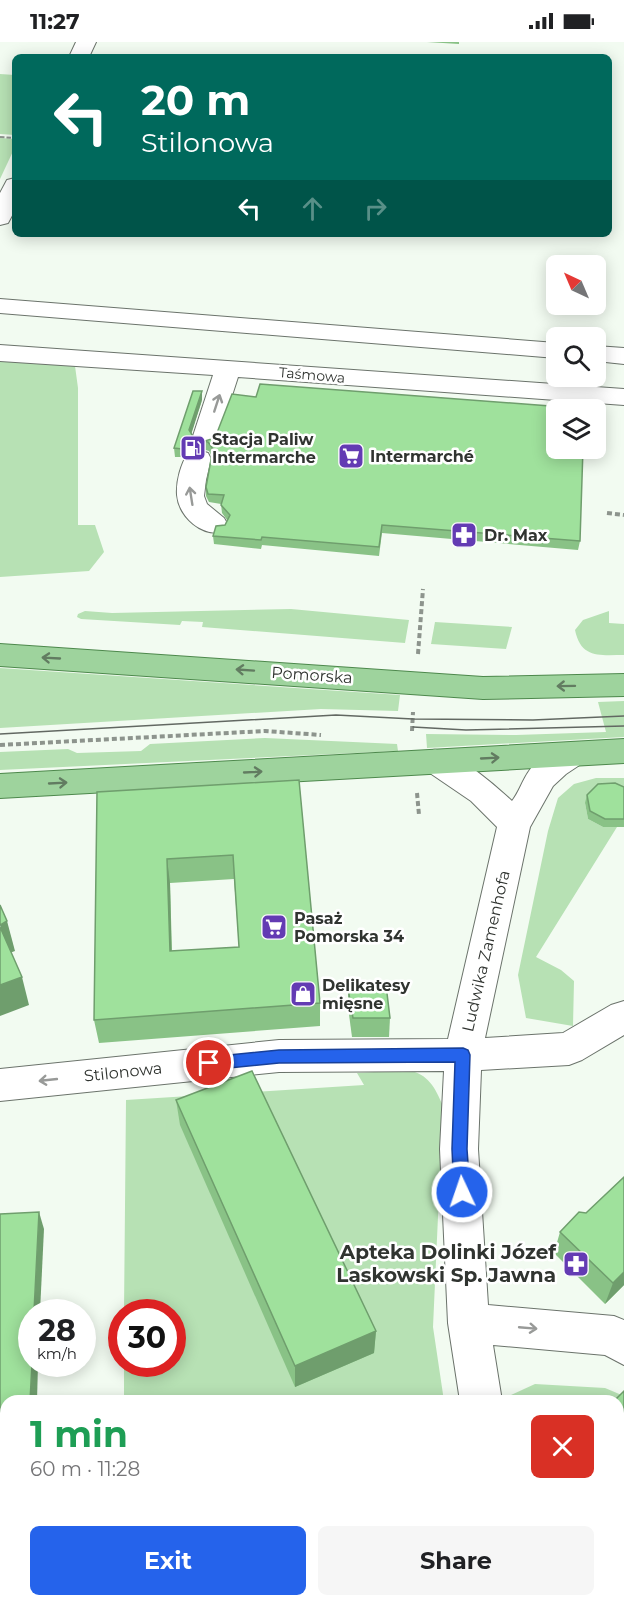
<!DOCTYPE html>
<meta charset="utf-8">
<style>
:root{--surface:#fff;--page:#f6f6f6;--text:#202124;--muted:#757577;--accent:#2563eb}
body{margin:0;font-family:Montserrat,sans-serif;background:var(--page);color:var(--text);height:100vh;display:flex;flex-direction:column;font-size:22px;white-space:nowrap}
*{box-sizing:border-box;margin:0}
p{font-size:20px;color:var(--muted)}
.icon{flex:none;width:33px;height:33px;fill:none;stroke:currentColor;stroke-width:2;stroke-linecap:round;stroke-linejoin:round}
.map{position:relative;flex:1;overflow:hidden}
.panel{position:absolute;left:0px;top:1353px;width:624px;height:212px;display:flex;flex-direction:column;background:var(--surface);border-radius:18px 18px 0 0;box-shadow:0 3px 15px #0003}
.panel>*{flex:none}
.banner{position:absolute;left:12px;top:12px;width:600px;height:183px;border-radius:9px;box-shadow:0 3px 15px #0003;background:#00695c;color:#fff;overflow:hidden}
.needle{width:39px;rotate:316deg}
.buttons{position:absolute;left:546px;top:213px;display:grid;gap:12px}
.buttons a{display:grid;place-items:center;width:60px;height:60px;border-radius:9px;background:var(--surface);box-shadow:0 3px 15px #0003;font-size:30px}
.speed{position:absolute;left:18px;top:1257px;display:flex;gap:12px;font-size:30px;font-weight:700;text-align:center}
.speed>*{display:grid;place-content:center;width:78px;height:78px;border-radius:50%;background:var(--surface);box-shadow:0 3px 15px #0003;line-height:1}
.speed small{font-size:15px;font-weight:400}
.speed .limit{border:9px solid #d22;background:#fff;color:#111}
.pin{position:absolute;display:grid;place-items:center;width:51px;height:51px;color:#fff;margin:-26px;border:3px solid #fff;border-radius:50%;box-shadow:0 2px 6px #0007}
.me{position:absolute;width:66px;margin:-33px;rotate:357deg;stroke-linejoin:round;filter:drop-shadow(0 0 4px #0008)}
.turn{display:flex;align-items:center;gap:21px;height:126px;padding:0 30px;font-size:27px}
.turn .icon{width:78px;height:78px;stroke-width:2.5}
.turn b{display:block;font-size:42px;line-height:51px}
.lanes{display:flex;align-items:center;height:57px;padding:0 30px;background:#0003;justify-content:center;gap:30px;direction:ltr}
.lanes .off{opacity:.35}
.round{display:grid;place-items:center;flex:none;width:63px;height:63px;border-radius:9px;background:var(--page)}
.overview{display:flex;align-items:center;justify-content:space-between;height:102px;padding:0 30px}
h1{font-size:36px;font-weight:700;line-height:45px;color:#1e9e55}
.primary-button{display:flex;gap:12px;margin-top:auto;padding:12px 30px}
.primary-button a{flex:1;height:69px;border-radius:9px;background:var(--accent);color:#fff;font-size:24px;font-weight:700;line-height:69px;text-align:center}
.primary-button a+a{background:var(--page);color:var(--text)}
.status{display:flex;justify-content:space-between;align-items:center;height:42px;padding:0 30px;background:var(--surface);direction:ltr}
.status svg{height:16px;fill:currentColor}
.map>svg:first-child{display:block}
</style>
<div class="status"><b>11:27</b><svg viewBox="0 0 49 12"><path d="M0 12V9h3v3zM5 12V6h3v6zM10 12V3h3v9zM15 12V0h3v12zM26 1h20v11H26zM47 4h2v5h-2z"/></svg></div>
<div class="map">
<svg width="624" height="1564" viewBox="0 0 624 1564">
<rect width="100%" height="100%" fill="#f2fbf1"/>
<g fill="#b7e1b4">
<polygon points="0,32 15,33 15,93 0,92"/>
<polygon points="0,96 15,97 15,105 0,137"/>
<polygon points="0,319 75,324 78,346 78,483 95,483 104,510 89,529 0,535"/>
<polygon points="291,567 409,578 405,601 202,585 203,580 182,579 180,583 81,577 77,575 78,572 85,569 112,571"/>
<path d="M609,569V581L624,582V613C600,613 581,617 575,588L583,578Z"/>
<polygon points="435,580 512,585 506,607 431,602"/>
<polygon points="0,626 400,653 398,669 321,667 0,686"/>
<polygon points="624,659 624,695 427,706 426,692 516,693 606,690 598,660"/>
<polygon points="265,696 397,702 398,709 0,728 0,710 68,707 77,711 141,709 150,702"/>
<polygon points="596,736 624,736 624,753 585,761 588,777 603,785 617,785 536,915 561,928 574,939 573,984 526,976 518,933 548,789 558,756 574,742"/>
<path d="M408,1028C428,1032 435,1045 443,1064L433,1285L444,1359H124V1322H172V1270H124L126,1058L364,1043L357,1031Z"/>
<polygon points="535,1342 605,1346 624,1354 618,1359 512,1359 511,1353"/>
<polygon points="618,1461 624,1467 624,1564 531,1564 531,1559 618,1558"/>
<polygon points="122,1559 472,1558 473,1564 122,1564"/>
</g>
<g fill="none" stroke-linecap="round" stroke-linejoin="round">
<g stroke="#6b736b" stroke-width="2">
<g id="minor">
<polygon points="76,0 96,0 89,15 69,15"/>
<polygon points="15,136 15,168 8,181 0,183 0,151 7,138"/>
<polygon points="0,257 556,301 556,316 0,271"/>
<polygon points="0,303 624,347 624,363 238,335 218,397 214,403 205,405 196,403 192,397 213,333 0,319"/>
<polygon points="596,304 624,306 624,322 596,319"/>
<path d="M198,408L208,411L211,417L206,438L204,454L207,462L224,476L228,483L224,490C202,495 179,475 177,453C176,439 181,422 188,411Z"/>
<path d="M573,700L584,704L589,712L584,720L566,732L553,744L530,785L485,996L563,991L611,963L624,959V993L582,1018L569,1023L481,1028L478,1107L488,1263L614,1274L624,1278V1323L605,1313L493,1303L502,1359H460L448,1281L440,1107L444,1029L279,1030L0,1059V1027L279,998L448,997L497,785L471,759L424,727L419,719L424,711C428,709 433,707 437,708C458,711 497,745 512,759C519,750 522,739 529,729C538,715 557,705 573,700Z"/>
<polygon points="488,1558 534,1558 535,1564 489,1564"/>
</g>
</g>
<g stroke="#4d884c" stroke-width="2">
<g id="major">
<polygon points="0,602 483,635 624,632 624,654 483,657 0,624"/>
<polygon points="624,697 624,721 0,756 0,732"/>
</g>
</g>
<polyline stroke="#8d948d" stroke-width="2" stroke-dasharray="4.5 2" stroke-linecap="butt" points="0,95 15,96"/>
<g stroke="#8d948d" stroke-width="4" stroke-dasharray="5 3" stroke-linecap="butt">
<polyline points="607,471 624,473"/>
<polyline points="418,612 423,547"/>
<polyline points="412,689 413,670"/>
<polyline points="0,703 265,689 321,693"/>
<polyline points="417,751 419,773"/>
</g>
<polyline stroke="#8d948d" stroke-width="4.5" stroke-dasharray="8 4" stroke-linecap="butt" points="106,1564 107,1558"/>
<use href="#minor" fill="#fff" fill-rule="evenodd"/>
<use href="#major" fill="#9ed39d" fill-rule="evenodd"/>
<g stroke="#626862" stroke-width="1.5">
<polyline points="413,685 466,688 624,684"/>
<polyline points="0,692 336,673 413,677 533,678 624,674"/>
</g>
</g>
<g fill="#89c286" fill-rule="evenodd">
<polygon points="427,0 459,0 459,2"/>
<polygon points="256,355 550,371 580,499 578,508 382,491 379,514 262,503 261,507 214,502 213,494 225,483 227,478 222,471 221,462 209,460 206,454 206,445 211,413 209,409 199,406 199,398 205,399 215,396"/>
<polygon points="202,358 191,392 198,406 187,409 183,415 175,415 174,406"/>
<path d="M299,738L320,961V984L99,1001L94,978L97,750ZM234,837L239,905L172,909L170,841Z"/>
<polygon points="624,745 624,785 603,785 588,777 585,761 587,753"/>
<polygon points="348,946 390,976 389,995 352,995 348,965"/>
<polygon points="176,1058 376,1289 374,1311 295,1345 180,1083"/>
<polygon points="624,1135 624,1243 605,1262 554,1211 560,1190 586,1171"/>
<polygon points="624,1349 624,1467 618,1461 618,1359"/>
</g>
<g fill="#6f9e6d">
<polygon points="202,349 202,358 190,396 189,388"/>
<polygon points="198,397 198,406 187,409 183,415 182,407 187,400"/>
<polygon points="167,817 170,841 172,933 170,909"/>
<polygon points="7,879 15,909 7,912 0,883"/>
<polygon points="22,935 29,963 0,974 0,943"/>
<polygon points="39,1170 44,1187 40,1270 34,1270"/>
<polygon points="624,1230 624,1243 605,1262 613,1241"/>
<polygon points="376,1289 374,1311 295,1345 295,1324"/>
<polygon points="32,1322 38,1322 37,1359 30,1359"/>
<rect x="38" y="1558" width="6" height="6"/>
</g>
<g fill="#9fe19c" stroke="#6f9e6d" stroke-width="1.5" fill-rule="evenodd">
<polygon points="260,342 550,364 550,371 556,371 556,406 583,406 580,499 382,483 379,505 262,495 261,498 213,494 216,484 225,483 230,473 221,463 224,453 208,452 206,445 213,407 208,400 199,398 205,399 215,396 232,352 256,355"/>
<polygon points="193,349 202,349 189,388 194,396 198,397 187,400 182,407 174,406"/>
<path d="M299,738L320,961L94,978L97,750ZM233,813L239,905L170,909L167,817Z"/>
<polygon points="615,741 624,745 624,777 605,777 590,769 587,753 598,742"/>
<polygon points="0,863 7,879 0,883"/>
<polygon points="0,885 22,935 0,943"/>
<polygon points="386,943 390,976 353,976 348,946"/>
<polygon points="252,1029 376,1289 295,1324 176,1058"/>
<polygon points="624,1135 624,1230 613,1241 560,1190 579,1170 586,1171"/>
<polygon points="39,1170 34,1270 32,1270 32,1322 30,1359 6,1359 6,1558 38,1558 38,1564 0,1564 0,1172"/>
<polygon points="624,1349 624,1438 618,1431 618,1359 614,1359"/>
</g>
<defs><path id="oneway-shaft" d="M-6 0H5M1.5-3L5.5 0L1.5 3" fill="none" stroke-width="1.6" stroke-linecap="round" stroke-linejoin="round" transform="scale(1.5)"/></defs>
<g stroke="#989a98">
<use href="#oneway-shaft" transform="translate(217 361) rotate(-72)"/>
<use href="#oneway-shaft" transform="translate(191 454) rotate(-99)"/>
<use href="#oneway-shaft" transform="translate(48 1038) rotate(174)"/>
<use href="#oneway-shaft" transform="translate(528 1286) rotate(5)"/>
</g>
<g stroke="#627c61">
<use href="#oneway-shaft" transform="translate(51 616) rotate(-177)"/>
<use href="#oneway-shaft" transform="translate(245 628) rotate(-176)"/>
<use href="#oneway-shaft" transform="translate(566 644) rotate(179)"/>
<use href="#oneway-shaft" transform="translate(490 716) rotate(-3)"/>
<use href="#oneway-shaft" transform="translate(253 730) rotate(-3)"/>
<use href="#oneway-shaft" transform="translate(58 741) rotate(-3)"/>
</g>
<polygon fill="#2563eb" stroke="#184099" stroke-width="1.5" points="463,1006 468,1008 470,1013 467,1107 470,1150 468,1156 462,1158 456,1156 454,1150 452,1107 455,1020 279,1021 209,1028 204,1026 201,1021 204,1017 209,1015 279,1008"/>
<defs>
<g id="fuel-square" transform="scale(1.35)"><rect x="-9" y="-9" width="18" height="18" rx="4" fill="#633bb3" stroke="#fff"/><path d="M-5.5-6h7V0h2V4h1.3V-2.5L3-4.5l.8-.8L6-3V5H2.5V1h-1V6h-7ZM-4.2-4.7v3.2H.2V-4.7Z" fill="#fff"/></g>
<g id="supermarket-square" transform="scale(1.35)"><rect x="-9" y="-9" width="18" height="18" rx="4" fill="#633bb3" stroke="#fff"/><path d="M-6-5.5h2.5l.6 2H6L4.5 2H-2.5L-4.4-4H-6ZM-1.5 3.2a1.3 1.3 0 1 0 .1 0ZM3 3.2a1.3 1.3 0 1 0 .1 0Z" fill="#fff"/></g>
<g id="pharmacy-square" transform="scale(1.35)"><rect x="-9" y="-9" width="18" height="18" rx="4" fill="#633bb3" stroke="#fff"/><path d="M-2-6h4v4h4v4h-4v4h-4v-4h-4v-4h4Z" fill="#fff"/></g>
<g id="shop-square" transform="scale(1.35)"><rect x="-9" y="-9" width="18" height="18" rx="4" fill="#633bb3" stroke="#fff"/><path d="M-5-2.5h2.3a2.7 3.5 0 0 1 5.4 0H5L5.5 6h-11ZM-1.5-2.5h3a1.5 2.3 0 0 0-3 0Z" fill="#fff"/></g>
</defs>
<g fill-rule="evenodd">
<use href="#fuel-square" x="193" y="406"/>
<use href="#supermarket-square" x="351" y="414"/>
<use href="#pharmacy-square" x="464" y="493"/>
<use href="#supermarket-square" x="274" y="885"/>
<use href="#shop-square" x="303" y="952"/>
<use href="#pharmacy-square" x="576" y="1222"/>
</g>
<g text-anchor="middle" dominant-baseline="central" stroke-width="5" stroke-linejoin="round" paint-order="stroke">
<g font-size="14" fill="#303430" stroke="#fff">
<text transform="translate(312 333) rotate(5)">Taśmowa</text>
</g>
<g font-size="16" font-weight="bold" fill="#303430" stroke="#fff" text-anchor="start">
<text x="212" y="397">Stacja Paliw<tspan x="212" dy="18">Intermarche</tspan></text>
<text x="370" y="414">Intermarché</text>
<text x="484" y="493">Dr. Max</text>
<text x="294" y="876">Pasaż<tspan x="294" dy="18">Pomorska 34</tspan></text>
<text x="322" y="943">Delikatesy<tspan x="322" dy="18">mięsne</tspan></text>
</g>
<g font-size="16" fill="#303430" stroke="#fff">
<text transform="translate(312 633) rotate(4)">Pomorska</text>
<text transform="translate(486 909) rotate(-77)">Ludwika Zamenhofa</text>
<text transform="translate(123 1030) rotate(-6)">Stilonowa</text>
</g>
<g font-size="20" font-weight="bold" fill="#303430" stroke="#fff" text-anchor="end">
<text x="556" y="1210">Apteka Dolinki Józef<tspan x="556" dy="23">Laskowski Sp. Jawna</tspan></text>
</g>
</g>
</svg>
<div class="buttons">
<a><svg class="needle" viewBox="-14 -14 28 28"><path d="M0-13l5 13h-10z" fill="#e53935"/><path d="M0 13l5-13h-10z" fill="#757577"/></svg></a>
<a><svg class="icon" aria-label="search" viewBox="0 0 24 24"><circle cx="10" cy="10" r="6"/><path d="M15 15l6 6"/></svg></a>
<a><svg class="icon" aria-label="layers" viewBox="0 0 24 24"><path d="M12 4l9 5-9 5-9-5zM3 14l9 5 9-5"/></svg></a>
</div>
<div class="speed"><div>28<small>km/h</small></div><div class="limit">30</div></div>
<div class="pin" style="left:209px;top:1021px;background:#d93025"><svg class="icon" aria-label="arrive" viewBox="0 0 24 24"><path d="M6 21V4h12l-3 4 3 4H6"/></svg></div>
<svg class="me" style="left:462px;top:1150px" viewBox="-20 -20 40 40"><circle r="17" fill="#2563eb" stroke="#fff" stroke-width="3"/><path d="M0-11L8 9 0 5-8 9z" fill="#fff"/></svg>
<div class="banner">
<div class="turn"><svg class="icon" aria-label="left" viewBox="0 0 24 24"><path d="M17 20v-9H6M10 6l-5 5 5 5"/></svg><div><b>20 m</b>Stilonowa</div></div>
<div class="lanes"><svg class="icon" aria-label="left" viewBox="0 0 24 24"><path d="M17 20v-9H6M10 6l-5 5 5 5"/></svg><svg class="icon off" aria-label="ahead" viewBox="0 0 24 24"><path d="M12 20V5M6 11l6-6 6 6"/></svg><svg class="icon off" aria-label="right" viewBox="0 0 24 24"><path d="M7 20v-9h11M14 6l5 5-5 5"/></svg></div>
</div>
<section class="panel">
<div class="overview"><div><h1>1 min</h1><p>60 m · 11:28</p></div><a class="round" style="background:#d93025;color:#fff"><svg class="icon" aria-label="close" viewBox="0 0 24 24"><path d="M6 6l12 12M18 6L6 18"/></svg></a></div>
<div class="primary-button"><a>Exit</a><a>Share</a></div>
</section>
</div>
